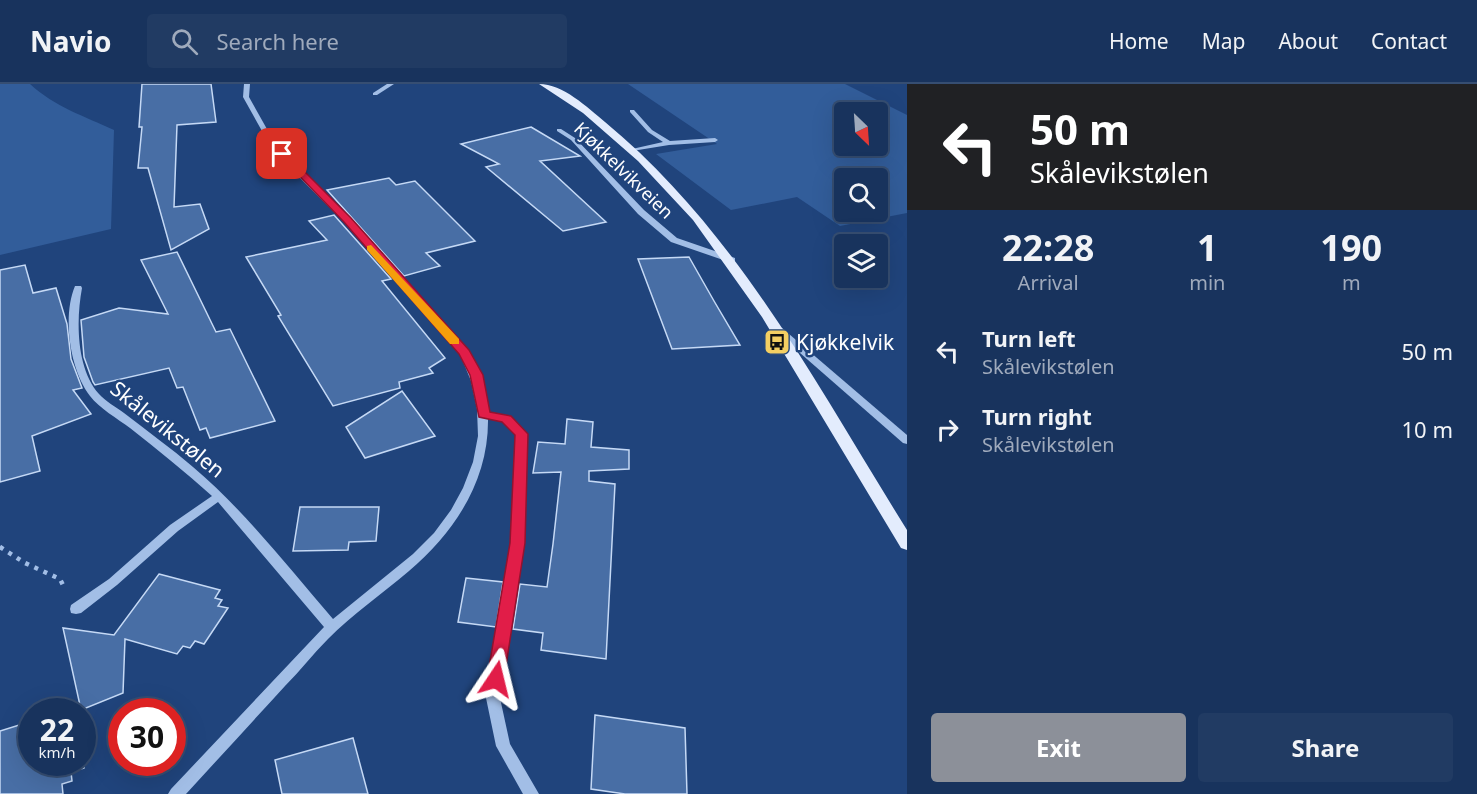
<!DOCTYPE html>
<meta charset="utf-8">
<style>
:root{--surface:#18335d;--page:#213b63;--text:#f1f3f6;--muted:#9faabc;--line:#364e72;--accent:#8c9099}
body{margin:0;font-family:"Noto Sans",sans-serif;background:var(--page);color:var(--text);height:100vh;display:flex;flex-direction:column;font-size:22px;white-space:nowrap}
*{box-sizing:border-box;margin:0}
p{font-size:20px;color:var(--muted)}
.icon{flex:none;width:33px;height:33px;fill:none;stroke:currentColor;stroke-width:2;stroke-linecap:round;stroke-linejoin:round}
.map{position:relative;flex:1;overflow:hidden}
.drawer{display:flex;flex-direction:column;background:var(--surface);width:570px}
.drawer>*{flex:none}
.guide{background:#202124;color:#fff;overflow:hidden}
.needle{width:39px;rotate:155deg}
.controls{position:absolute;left:834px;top:18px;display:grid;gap:12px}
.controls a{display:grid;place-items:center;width:54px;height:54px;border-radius:6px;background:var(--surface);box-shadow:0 6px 24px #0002,0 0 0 2px var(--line);font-size:30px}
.speed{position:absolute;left:18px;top:614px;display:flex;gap:12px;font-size:30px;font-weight:700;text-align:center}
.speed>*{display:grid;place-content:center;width:78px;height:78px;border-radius:50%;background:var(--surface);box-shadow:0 6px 24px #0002,0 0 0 2px var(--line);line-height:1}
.speed small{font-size:15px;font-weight:400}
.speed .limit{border:9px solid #d22;background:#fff;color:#111}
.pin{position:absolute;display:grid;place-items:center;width:51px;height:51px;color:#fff;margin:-26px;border-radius:12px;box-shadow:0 3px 9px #0006}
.me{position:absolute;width:66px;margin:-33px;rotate:10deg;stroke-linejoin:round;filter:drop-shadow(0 0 4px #0008)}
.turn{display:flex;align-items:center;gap:21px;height:126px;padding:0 24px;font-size:27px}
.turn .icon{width:78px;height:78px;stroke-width:2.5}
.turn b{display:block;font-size:42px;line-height:51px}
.eta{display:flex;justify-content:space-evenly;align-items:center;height:102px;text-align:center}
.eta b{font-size:36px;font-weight:700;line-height:42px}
.cta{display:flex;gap:12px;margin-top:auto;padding:12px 24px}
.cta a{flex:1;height:69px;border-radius:6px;background:var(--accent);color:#fff;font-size:24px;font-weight:700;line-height:69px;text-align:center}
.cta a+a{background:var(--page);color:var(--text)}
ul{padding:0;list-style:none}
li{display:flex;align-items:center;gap:18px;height:78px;padding:0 24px}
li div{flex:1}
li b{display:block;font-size:22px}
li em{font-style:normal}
header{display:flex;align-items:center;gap:36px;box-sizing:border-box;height:84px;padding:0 30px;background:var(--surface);border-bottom:2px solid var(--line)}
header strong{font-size:28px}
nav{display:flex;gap:33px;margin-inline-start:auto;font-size:21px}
.search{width:420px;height:54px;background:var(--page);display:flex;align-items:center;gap:15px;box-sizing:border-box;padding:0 21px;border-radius:6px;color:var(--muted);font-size:22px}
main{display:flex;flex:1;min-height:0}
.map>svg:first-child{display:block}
</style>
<header>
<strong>Navio</strong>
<div class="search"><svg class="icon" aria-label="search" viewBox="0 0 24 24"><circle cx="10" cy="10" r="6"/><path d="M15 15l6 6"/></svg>Search here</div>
<nav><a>Home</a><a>Map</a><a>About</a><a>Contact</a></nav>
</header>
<main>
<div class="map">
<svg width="907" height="710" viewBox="0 0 907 710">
<rect width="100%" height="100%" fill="#20447c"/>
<g fill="#325d9a" fill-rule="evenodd">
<path d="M0,0H30C55,23 84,32 114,46L111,145L0,171Z"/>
<path d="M628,0H845L907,31V129L840,142L797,113L731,126L656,70L717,60ZM844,28H878V62H844ZM844,94H878V128H844Z"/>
</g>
<g fill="#486ea5" stroke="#c5d9f5" stroke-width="1.5">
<polygon points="142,0 211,0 216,38 177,41 174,123 200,120 209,145 171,166 148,84 138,84 142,43 139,43"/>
<polygon points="531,43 580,72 540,77 606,138 563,147 486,83 499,80 461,60"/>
<polygon points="389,94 396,101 415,97 475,157 426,169 440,182 404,192 327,106"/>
<polygon points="334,131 391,195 382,197 445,274 429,284 433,289 399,298 400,304 333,322 278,232 281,231 246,173 327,156 309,137"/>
<polygon points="177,168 216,248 230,245 275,337 210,354 206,344 200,346 183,303 177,304 169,284 95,301 93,298 84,273 81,236 119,224 168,230 141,176"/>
<polygon points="689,173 714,217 740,261 672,265 638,175"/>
<polygon points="25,181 33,209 56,204 67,240 71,275 82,304 73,306 91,330 32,352 40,387 0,398 0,186"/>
<polygon points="402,307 435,352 365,374 346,343"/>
<polygon points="567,335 593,338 591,363 629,366 629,385 589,387 589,397 615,400 606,575 541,566 543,549 513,545 520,500 547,503 553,460 561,388 533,389 538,358 565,360"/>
<polygon points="300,423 379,423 376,457 349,458 348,466 293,467"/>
<polygon points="159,490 220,506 215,514 222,516 218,522 228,524 204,560 195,557 190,564 183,562 177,570 125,555 123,609 81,626 63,544 114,551"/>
<polygon points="466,494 503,498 496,543 458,538"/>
<polygon points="595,631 685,644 687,710 625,710 591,705"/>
<polygon points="32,637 32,678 82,678 82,668 84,684 71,688 72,697 62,700 63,710 0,710 0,647"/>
<polygon points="353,654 368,710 282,710 275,676"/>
</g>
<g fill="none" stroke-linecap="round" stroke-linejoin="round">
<polyline stroke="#a2bee6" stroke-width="4" stroke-dasharray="3 4.5" stroke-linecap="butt" points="0,463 2,464"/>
<polyline stroke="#a2bee6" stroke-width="4.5" stroke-dasharray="4 6" stroke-linecap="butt" points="0,463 25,479 60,495 64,503"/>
<g fill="#a2bee6" fill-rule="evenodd">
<path d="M244,0H250L249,13L272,54L302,90L350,134L467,267L481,297L488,328L510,333L527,349L524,459L500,614L510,660L539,710H523L496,662L486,614L512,459L517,350L503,337L488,334C489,396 455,448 409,487C382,510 353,530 328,555C313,570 300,587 285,602C252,638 219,674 186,710H168L171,705L324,543L218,418L178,447L117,501L81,529L76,530L71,529L70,525L71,521L109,495L170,441L212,412C185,388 158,366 130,344C118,335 99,324 90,312C70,286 62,233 75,202H81L82,204C76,236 76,284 99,310C105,317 116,323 124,329C147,347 171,364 193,383C245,427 288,483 333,535L413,470L434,449L451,426L463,404L473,378L478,352L477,325L471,297L460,270L344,138L298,92L267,56L243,13Z"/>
<polygon points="387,0 394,0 377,11 373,11 373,9"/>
<polygon points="630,26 634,26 652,46 670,57 715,54 718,56 715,58 669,61 632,67 632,65 663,58 648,48 630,28"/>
<polygon points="557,45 561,45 575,54 644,126 677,154 735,174 735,178 729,178 671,158 638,130 571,56 557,47"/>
<polygon points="779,243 782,244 907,351 907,360 903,359 776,248 774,246"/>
</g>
<path fill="#e3ecfd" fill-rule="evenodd" d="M539,0C563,0 587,23 605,38C738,148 817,302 907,446V466L901,464L762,233L693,136L638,77L583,29Z"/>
</g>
<polygon fill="#e11d48" stroke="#92132f" stroke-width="1.5" points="279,68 285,68 351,134 469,266 483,291 490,328 511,332 528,350 525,459 503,601 496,603 490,601 487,595 510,459 515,351 502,338 479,333 470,291 459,270 344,138 279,71"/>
<polygon fill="#f59e0b" points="371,161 459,255 459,260 450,260 367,166 367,162"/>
<defs>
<g id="bus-square" transform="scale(1.35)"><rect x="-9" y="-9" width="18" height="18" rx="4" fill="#f4cf62" stroke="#20447c"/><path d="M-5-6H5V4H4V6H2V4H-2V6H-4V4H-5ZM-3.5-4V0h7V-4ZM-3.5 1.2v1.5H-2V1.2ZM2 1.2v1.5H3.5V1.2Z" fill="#111"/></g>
</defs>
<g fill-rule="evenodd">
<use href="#bus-square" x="777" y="258"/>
</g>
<g text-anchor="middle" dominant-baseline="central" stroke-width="5" stroke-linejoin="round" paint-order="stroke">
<g font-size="18" fill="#fff" stroke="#20447c">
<text transform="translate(624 86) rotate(44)">Kjøkkelvikveien</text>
</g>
<g font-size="21" fill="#fff" stroke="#20447c" text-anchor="start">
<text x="796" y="258">Kjøkkelvik</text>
</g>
<g font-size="21" fill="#fff" stroke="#20447c">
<text transform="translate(168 345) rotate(39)">Skålevikstølen</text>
</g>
</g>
</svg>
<div class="controls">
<a><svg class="needle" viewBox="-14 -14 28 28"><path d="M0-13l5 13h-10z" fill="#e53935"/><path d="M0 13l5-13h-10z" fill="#9faabc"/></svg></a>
<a><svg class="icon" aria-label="search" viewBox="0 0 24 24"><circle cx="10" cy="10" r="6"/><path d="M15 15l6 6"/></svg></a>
<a><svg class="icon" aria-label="layers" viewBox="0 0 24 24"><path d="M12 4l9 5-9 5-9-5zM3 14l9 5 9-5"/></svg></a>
</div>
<div class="speed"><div>22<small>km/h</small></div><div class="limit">30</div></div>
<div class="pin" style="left:282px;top:70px;background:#d93025"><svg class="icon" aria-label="arrive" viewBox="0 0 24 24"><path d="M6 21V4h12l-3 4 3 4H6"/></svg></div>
<svg class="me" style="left:496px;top:595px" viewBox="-20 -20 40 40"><path d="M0-17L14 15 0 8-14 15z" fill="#e11d48" stroke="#fff" stroke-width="4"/></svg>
</div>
<section class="drawer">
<div class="guide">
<div class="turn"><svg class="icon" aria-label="left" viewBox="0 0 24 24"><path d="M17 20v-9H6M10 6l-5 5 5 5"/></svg><div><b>50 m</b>Skålevikstølen</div></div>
</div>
<div class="eta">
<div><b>22:28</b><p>Arrival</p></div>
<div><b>1</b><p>min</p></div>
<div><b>190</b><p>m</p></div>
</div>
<ul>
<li><svg class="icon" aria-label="left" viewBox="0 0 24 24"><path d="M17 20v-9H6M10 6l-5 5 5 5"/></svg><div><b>Turn left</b><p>Skålevikstølen</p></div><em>50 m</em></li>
<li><svg class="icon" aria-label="right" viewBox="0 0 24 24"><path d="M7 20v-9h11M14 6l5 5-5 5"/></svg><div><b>Turn right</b><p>Skålevikstølen</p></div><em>10 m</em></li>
</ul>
<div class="cta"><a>Exit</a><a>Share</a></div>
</section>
</main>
